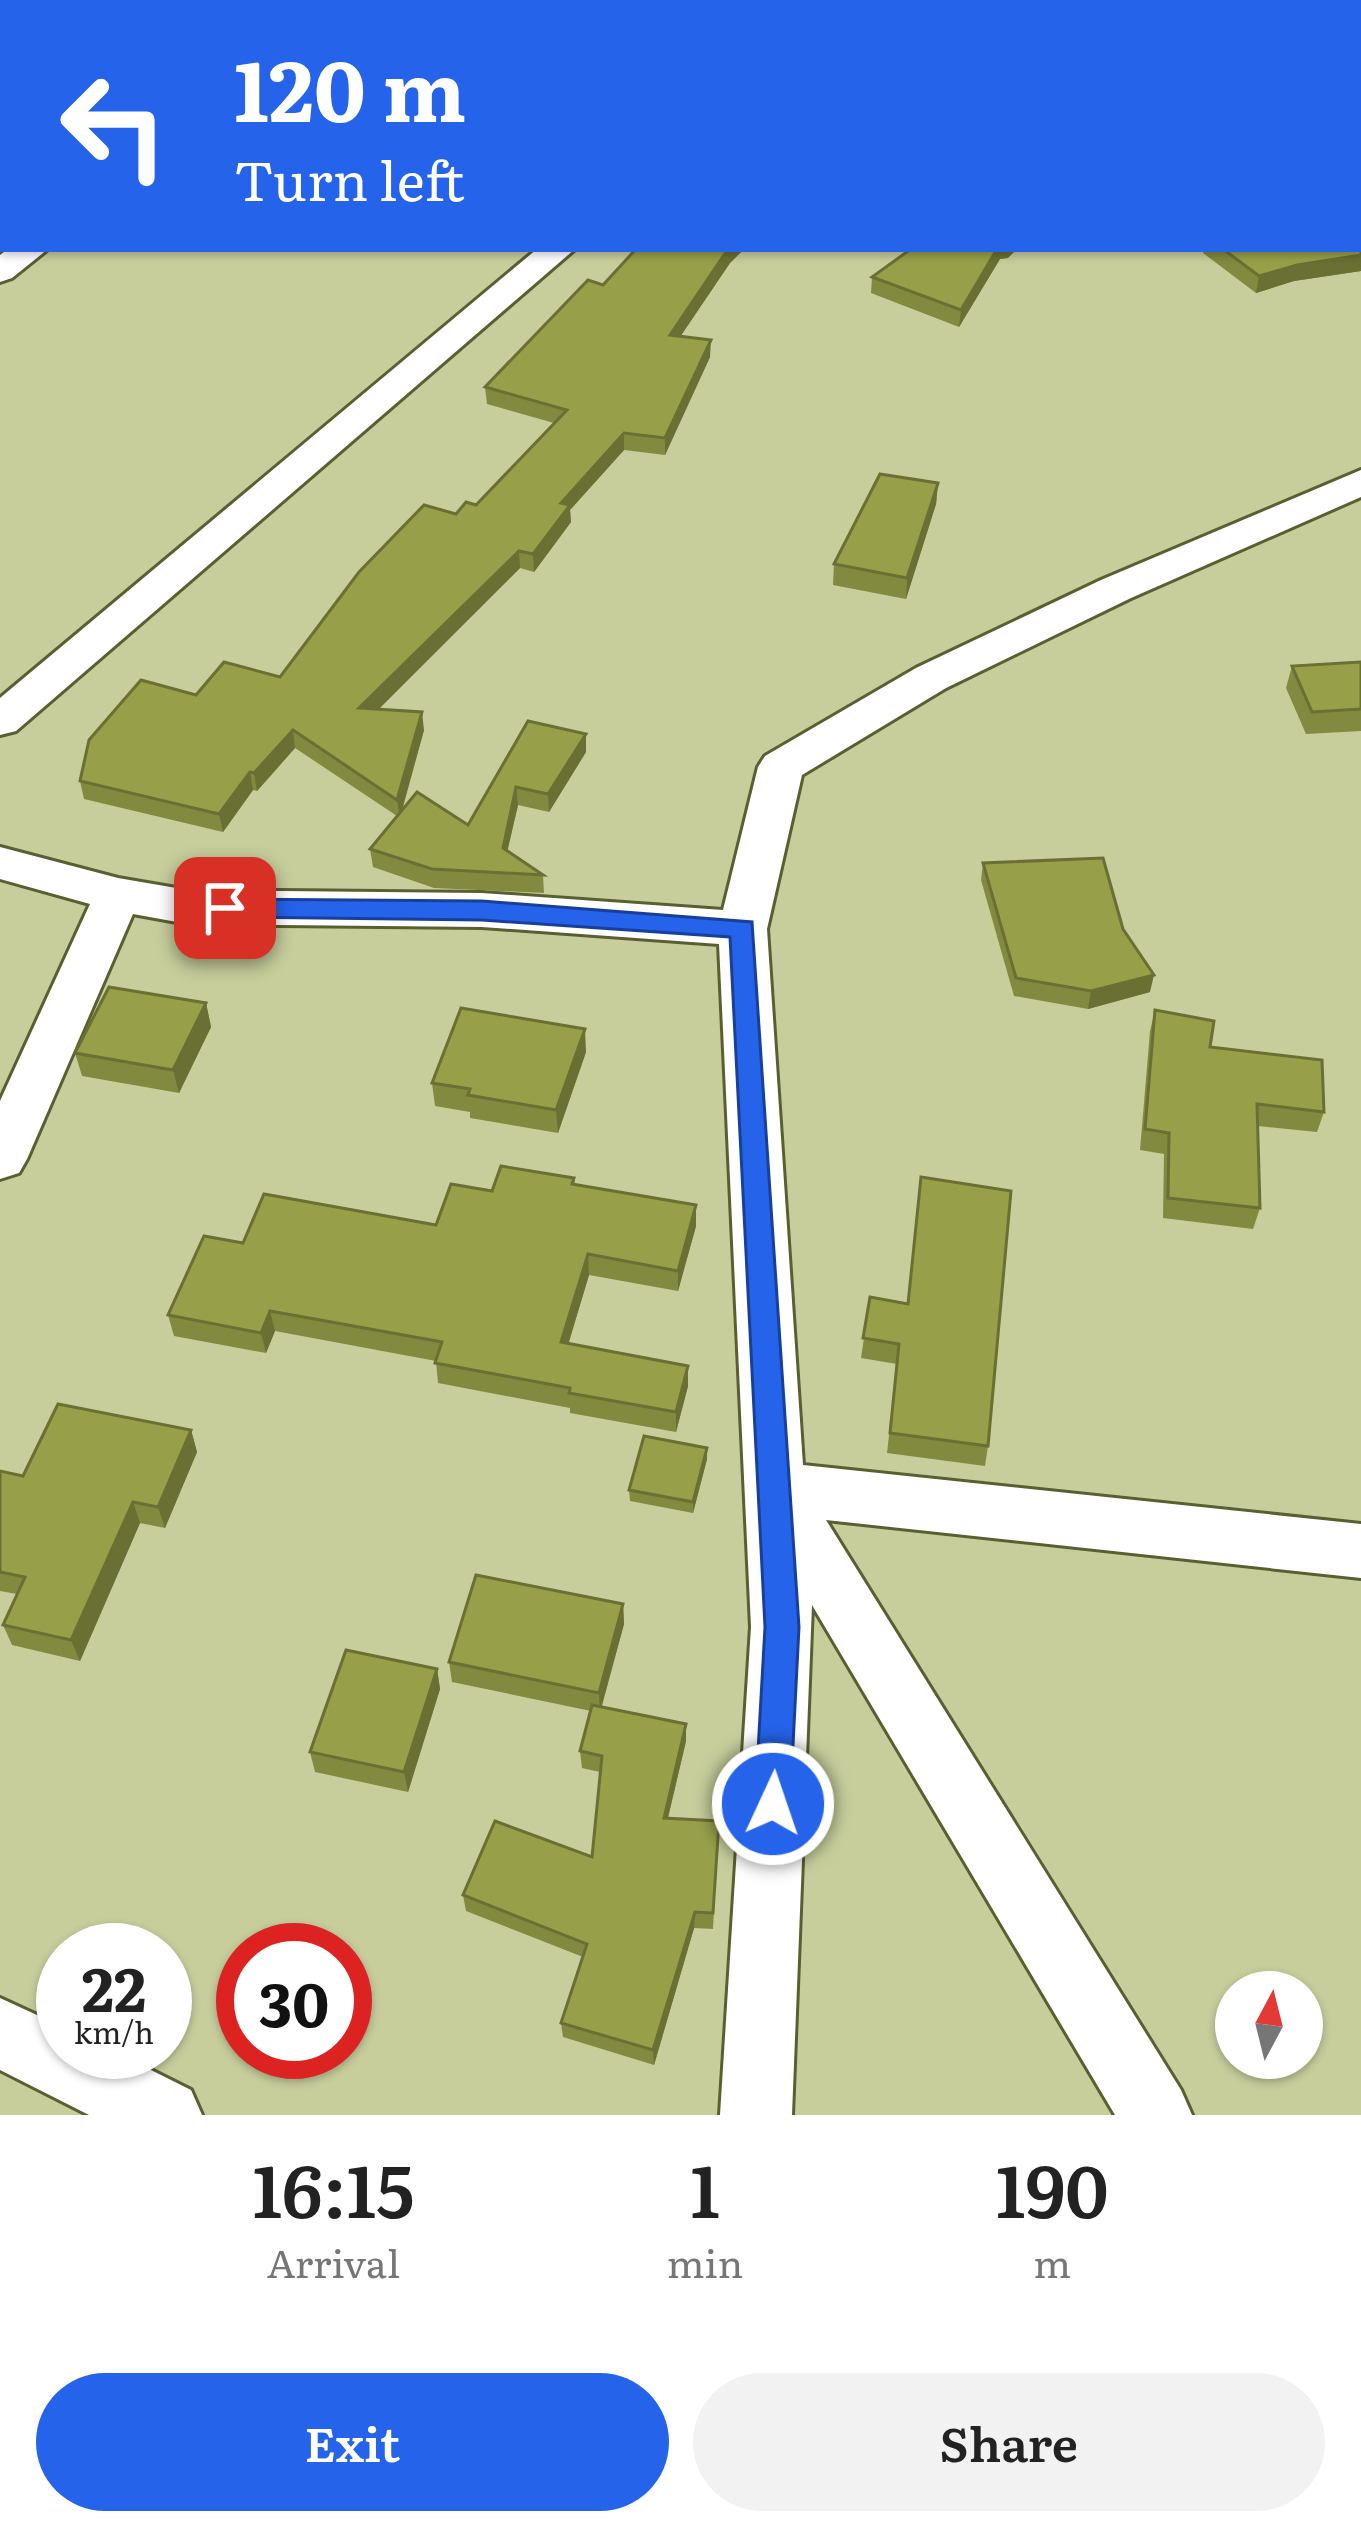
<!DOCTYPE html>
<style>
:root{--surface:#fff;--page:#f2f2f2;--text:#222;--muted:#767676;--accent:#2563eb}
body{margin:0;font-family:Literata,serif;background:var(--page);color:var(--text);height:100vh;display:flex;flex-direction:column;font-size:45px;white-space:nowrap}
*{box-sizing:border-box;margin:0}
p{font-size:39px;color:var(--muted)}
.icon{flex:none;width:66px;height:66px;fill:none;stroke:currentColor;stroke-width:2;stroke-linecap:round;stroke-linejoin:round}
.map{position:relative;height:2115px;overflow:hidden}
.panel{display:flex;flex-direction:column;background:var(--surface);flex:1}
.panel>*{flex:none}
.banner{position:absolute;left:0px;top:0px;width:1362px;height:252px;box-shadow:0 3px 9px #0004;background:#2563eb;color:#fff;overflow:hidden}
.needle{width:78px;rotate:7deg}
.buttons{position:absolute;left:1215px;top:1971px;display:grid;gap:24px}
.buttons a{display:grid;place-items:center;width:108px;height:108px;border-radius:50%;background:var(--surface);box-shadow:0 3px 9px #0004;font-size:60px}
.speed{position:absolute;left:36px;top:1923px;display:flex;gap:24px;font-size:60px;font-weight:700;text-align:center}
.speed>*{display:grid;place-content:center;width:156px;height:156px;border-radius:50%;background:var(--surface);box-shadow:0 3px 9px #0004;line-height:1}
.speed small{font-size:30px;font-weight:400}
.speed .limit{border:18px solid #d22;background:#fff;color:#111}
.pin{position:absolute;display:grid;place-items:center;width:102px;height:102px;color:#fff;margin:-51px;border-radius:24px;box-shadow:0 6px 18px #0006}
.me{position:absolute;width:132px;margin:-66px;rotate:3deg;stroke-linejoin:round;filter:drop-shadow(0 0 9px #0008)}
.turn{display:flex;align-items:center;gap:42px;height:252px;padding:0 36px;font-size:54px}
.turn .icon{width:156px;height:156px;stroke-width:2.5}
.turn b{display:block;font-size:84px;line-height:102px}
.eta{display:flex;justify-content:space-evenly;align-items:center;height:204px;text-align:center}
.eta b{font-size:72px;font-weight:600;line-height:84px}
.action{display:flex;gap:24px;margin-top:auto;padding:24px 36px}
.action a{flex:1;height:138px;border-radius:72px;background:var(--accent);color:#fff;font-size:48px;font-weight:600;line-height:138px;text-align:center}
.action a+a{background:var(--page);color:var(--text)}
.map>svg:first-child{display:block}
</style>
<div class="map">
<svg width="1361" height="2115" viewBox="0 0 1361 2115">
<rect width="100%" height="100%" fill="#c7ce9c"/>
<g fill="none" stroke-linecap="round" stroke-linejoin="round">
<g stroke="#5a5f32" stroke-width="6">
<g id="street">
<polygon points="258,0 289,0 256,3"/>
<polygon points="812,0 842,0 810,3"/>
<polygon points="8,249 48,249 12,278 0,282 0,255"/>
<polygon points="537,249 575,249 16,731 0,735 0,698"/>
<polygon points="1361,470 1361,497 1131,598 946,688 802,775 767,929 803,1465 1361,1524 1361,1578 826,1520 1181,2090 1192,2115 1115,2115 812,1605 792,2115 720,2115 751,1627 719,944 482,927 188,924 133,914 27,1159 19,1173 0,1179 0,1101 90,904 0,879 0,847 118,878 188,890 482,893 723,910 758,767 765,756 916,668 1101,580"/>
<polygon points="0,1998 63,2027 63,2052 115,2052 191,2090 202,2115 89,2115 0,2070"/>
</g>
</g>
<use href="#street" fill="#fff" fill-rule="evenodd"/>
</g>
<g fill="#828a3f">
<polygon points="1361,153 1361,271 1294,281 1256,293 1203,253 1204,249 1359,249"/>
<polygon points="636,249 744,249 730,263 680,336 710,357 665,455 624,450 570,510 571,522 534,572 520,568 378,709 424,730 401,811 468,825 528,721 586,752 549,812 518,805 507,851 543,875 544,893 434,888 373,867 370,849 397,816 295,748 257,791 253,790 223,832 84,799 80,781 196,695 280,677 456,514 476,505 554,423 487,404 485,387 603,285"/>
<polygon points="911,249 1008,258 1000,259 959,327 871,293 872,277"/>
<polygon points="938,483 936,504 906,599 833,585 834,564"/>
<polygon points="1361,662 1361,731 1306,734 1286,688 1292,666"/>
<polygon points="983,863 1123,929 1150,992 1088,1009 1014,996 981,880"/>
<polygon points="206,1003 211,1027 179,1093 82,1076 75,1053"/>
<polygon points="1155,1010 1210,1047 1324,1112 1317,1132 1258,1126 1260,1208 1253,1229 1163,1218 1164,1154 1140,1150 1150,1031"/>
<polygon points="586,1052 558,1133 470,1118 470,1112 435,1106 432,1083"/>
<polygon points="574,1178 575,1184 696,1205 696,1226 678,1291 589,1275 568,1344 688,1386 676,1432 570,1413 570,1408 438,1383 436,1361 275,1331 266,1353 174,1336 168,1315 243,1243 436,1225 492,1191"/>
<polygon points="870,1297 988,1446 985,1466 887,1453 897,1364 861,1358"/>
<polygon points="191,1430 197,1452 165,1528 140,1523 80,1661 12,1645 3,1625 17,1594 0,1591 0,1471 23,1476"/>
<polygon points="707,1448 707,1459 693,1513 630,1501 629,1490"/>
<polygon points="623,1604 624,1624 601,1707 686,1724 686,1741 668,1818 719,1821 713,1929 694,1928 654,2065 563,2037 561,2023 583,1957 466,1911 463,1895 592,1857 600,1772 582,1768 580,1751 591,1711 452,1682 449,1662"/>
<polygon points="437,1669 440,1689 408,1792 315,1772 310,1752"/>
</g>
<g fill="#6a7033">
<polygon points="728,249 744,249 730,263 670,352 670,335"/>
<polygon points="997,249 1017,249 1008,258 1000,259 959,327 961,310"/>
<polygon points="1361,255 1361,271 1294,281 1256,293 1259,276 1297,265"/>
<polygon points="711,340 710,357 665,455 665,438"/>
<polygon points="624,433 624,450 570,510 571,522 534,572 533,554 561,503"/>
<polygon points="938,483 936,504 906,599 907,578"/>
<polygon points="519,551 520,568 362,726 359,708"/>
<polygon points="422,712 424,730 400,818 397,800"/>
<polygon points="293,730 295,748 257,791 254,773"/>
<polygon points="586,734 586,752 549,812 548,794"/>
<polygon points="250,772 253,790 223,832 219,814"/>
<polygon points="516,787 518,805 504,866 503,848"/>
<polygon points="1154,975 1150,992 1088,1009 1091,991"/>
<polygon points="206,1003 211,1027 179,1093 173,1070"/>
<polygon points="585,1029 586,1052 558,1133 556,1110"/>
<polygon points="696,1205 696,1226 678,1291 678,1271"/>
<polygon points="588,1254 589,1275 563,1362 561,1342"/>
<polygon points="270,1311 275,1331 266,1353 261,1333"/>
<polygon points="688,1366 688,1386 676,1432 676,1412"/>
<polygon points="191,1430 197,1452 165,1528 158,1507"/>
<polygon points="707,1448 707,1459 693,1513 693,1502"/>
<polygon points="133,1502 140,1523 80,1661 71,1640"/>
<polygon points="623,1604 624,1624 600,1713 599,1693"/>
<polygon points="437,1669 440,1689 408,1792 404,1772"/>
<polygon points="686,1724 686,1741 664,1834 664,1818"/>
<polygon points="695,1912 694,1928 654,2065 653,2050"/>
</g>
<g fill="#97a049" stroke="#6a7033" stroke-width="3">
<polygon points="920,0 1361,0 1361,129 1359,130 1359,3 917,3"/>
<polygon points="1359,151 1361,153 1361,255 1297,265 1259,276 1223,249 1359,249"/>
<polygon points="636,249 728,249 670,335 711,340 665,438 624,433 561,503 570,505 533,554 519,551 359,708 422,712 397,800 293,730 254,773 250,772 219,814 80,781 89,740 141,680 196,695 224,662 280,677 359,572 424,505 456,514 466,502 476,505 567,410 485,387 588,280 603,285"/>
<polygon points="911,249 997,249 961,310 872,277"/>
<polygon points="880,474 938,483 907,578 834,564"/>
<polygon points="1361,662 1361,709 1312,712 1292,666"/>
<polygon points="528,721 586,734 548,794 516,787 503,848 543,875 432,869 370,849 417,792 468,825"/>
<polygon points="1103,858 1123,929 1154,975 1091,991 1016,978 983,863"/>
<polygon points="109,987 206,1003 173,1070 75,1053"/>
<polygon points="461,1008 585,1029 556,1110 468,1095 470,1089 432,1083"/>
<polygon points="1155,1010 1214,1021 1210,1047 1322,1060 1324,1112 1257,1104 1260,1208 1168,1198 1169,1133 1145,1129"/>
<polygon points="501,1166 574,1178 572,1184 696,1205 678,1271 588,1254 561,1342 688,1366 676,1412 569,1393 570,1388 435,1363 442,1342 270,1311 261,1333 168,1315 204,1236 243,1243 264,1194 436,1225 451,1184 492,1191"/>
<polygon points="921,1177 1011,1191 988,1446 890,1433 899,1344 863,1338 870,1297 908,1304"/>
<polygon points="58,1404 191,1430 158,1507 133,1502 71,1640 3,1625 25,1577 0,1572 0,1471 23,1476"/>
<polygon points="644,1436 707,1448 693,1502 629,1490"/>
<polygon points="476,1575 623,1604 599,1693 449,1662"/>
<polygon points="346,1650 437,1669 404,1772 310,1752"/>
<polygon points="592,1705 686,1724 664,1818 719,1821 713,1913 695,1912 653,2050 561,2023 587,1944 463,1895 495,1821 592,1857 602,1756 580,1751"/>
</g>
<polygon fill="#2563eb" stroke="#184099" stroke-width="3" points="225,899 482,901 752,922 799,1627 790,1804 785,1816 773,1821 760,1816 755,1804 765,1627 730,937 482,920 225,917 212,908"/>
</svg>
<div class="buttons">
<a><svg class="needle" viewBox="-14 -14 28 28"><path d="M0-13l5 13h-10z" fill="#e53935"/><path d="M0 13l5-13h-10z" fill="#767676"/></svg></a>
</div>
<div class="speed"><div>22<small>km/h</small></div><div class="limit">30</div></div>
<div class="pin" style="left:225px;top:908px;background:#d93025"><svg class="icon" aria-label="arrive" viewBox="0 0 24 24"><path d="M6 21V4h12l-3 4 3 4H6"/></svg></div>
<svg class="me" style="left:773px;top:1804px" viewBox="-20 -20 40 40"><circle r="17" fill="#2563eb" stroke="#fff" stroke-width="3"/><path d="M0-11L8 9 0 5-8 9z" fill="#fff"/></svg>
<div class="banner">
<div class="turn"><svg class="icon" aria-label="left" viewBox="0 0 24 24"><path d="M17 20v-9H6M10 6l-5 5 5 5"/></svg><div><b>120 m</b>Turn left</div></div>
</div>
</div>
<section class="panel">
<div class="eta">
<div><b>16:15</b><p>Arrival</p></div>
<div><b>1</b><p>min</p></div>
<div><b>190</b><p>m</p></div>
</div>
<div class="action"><a>Exit</a><a>Share</a></div>
</section>
